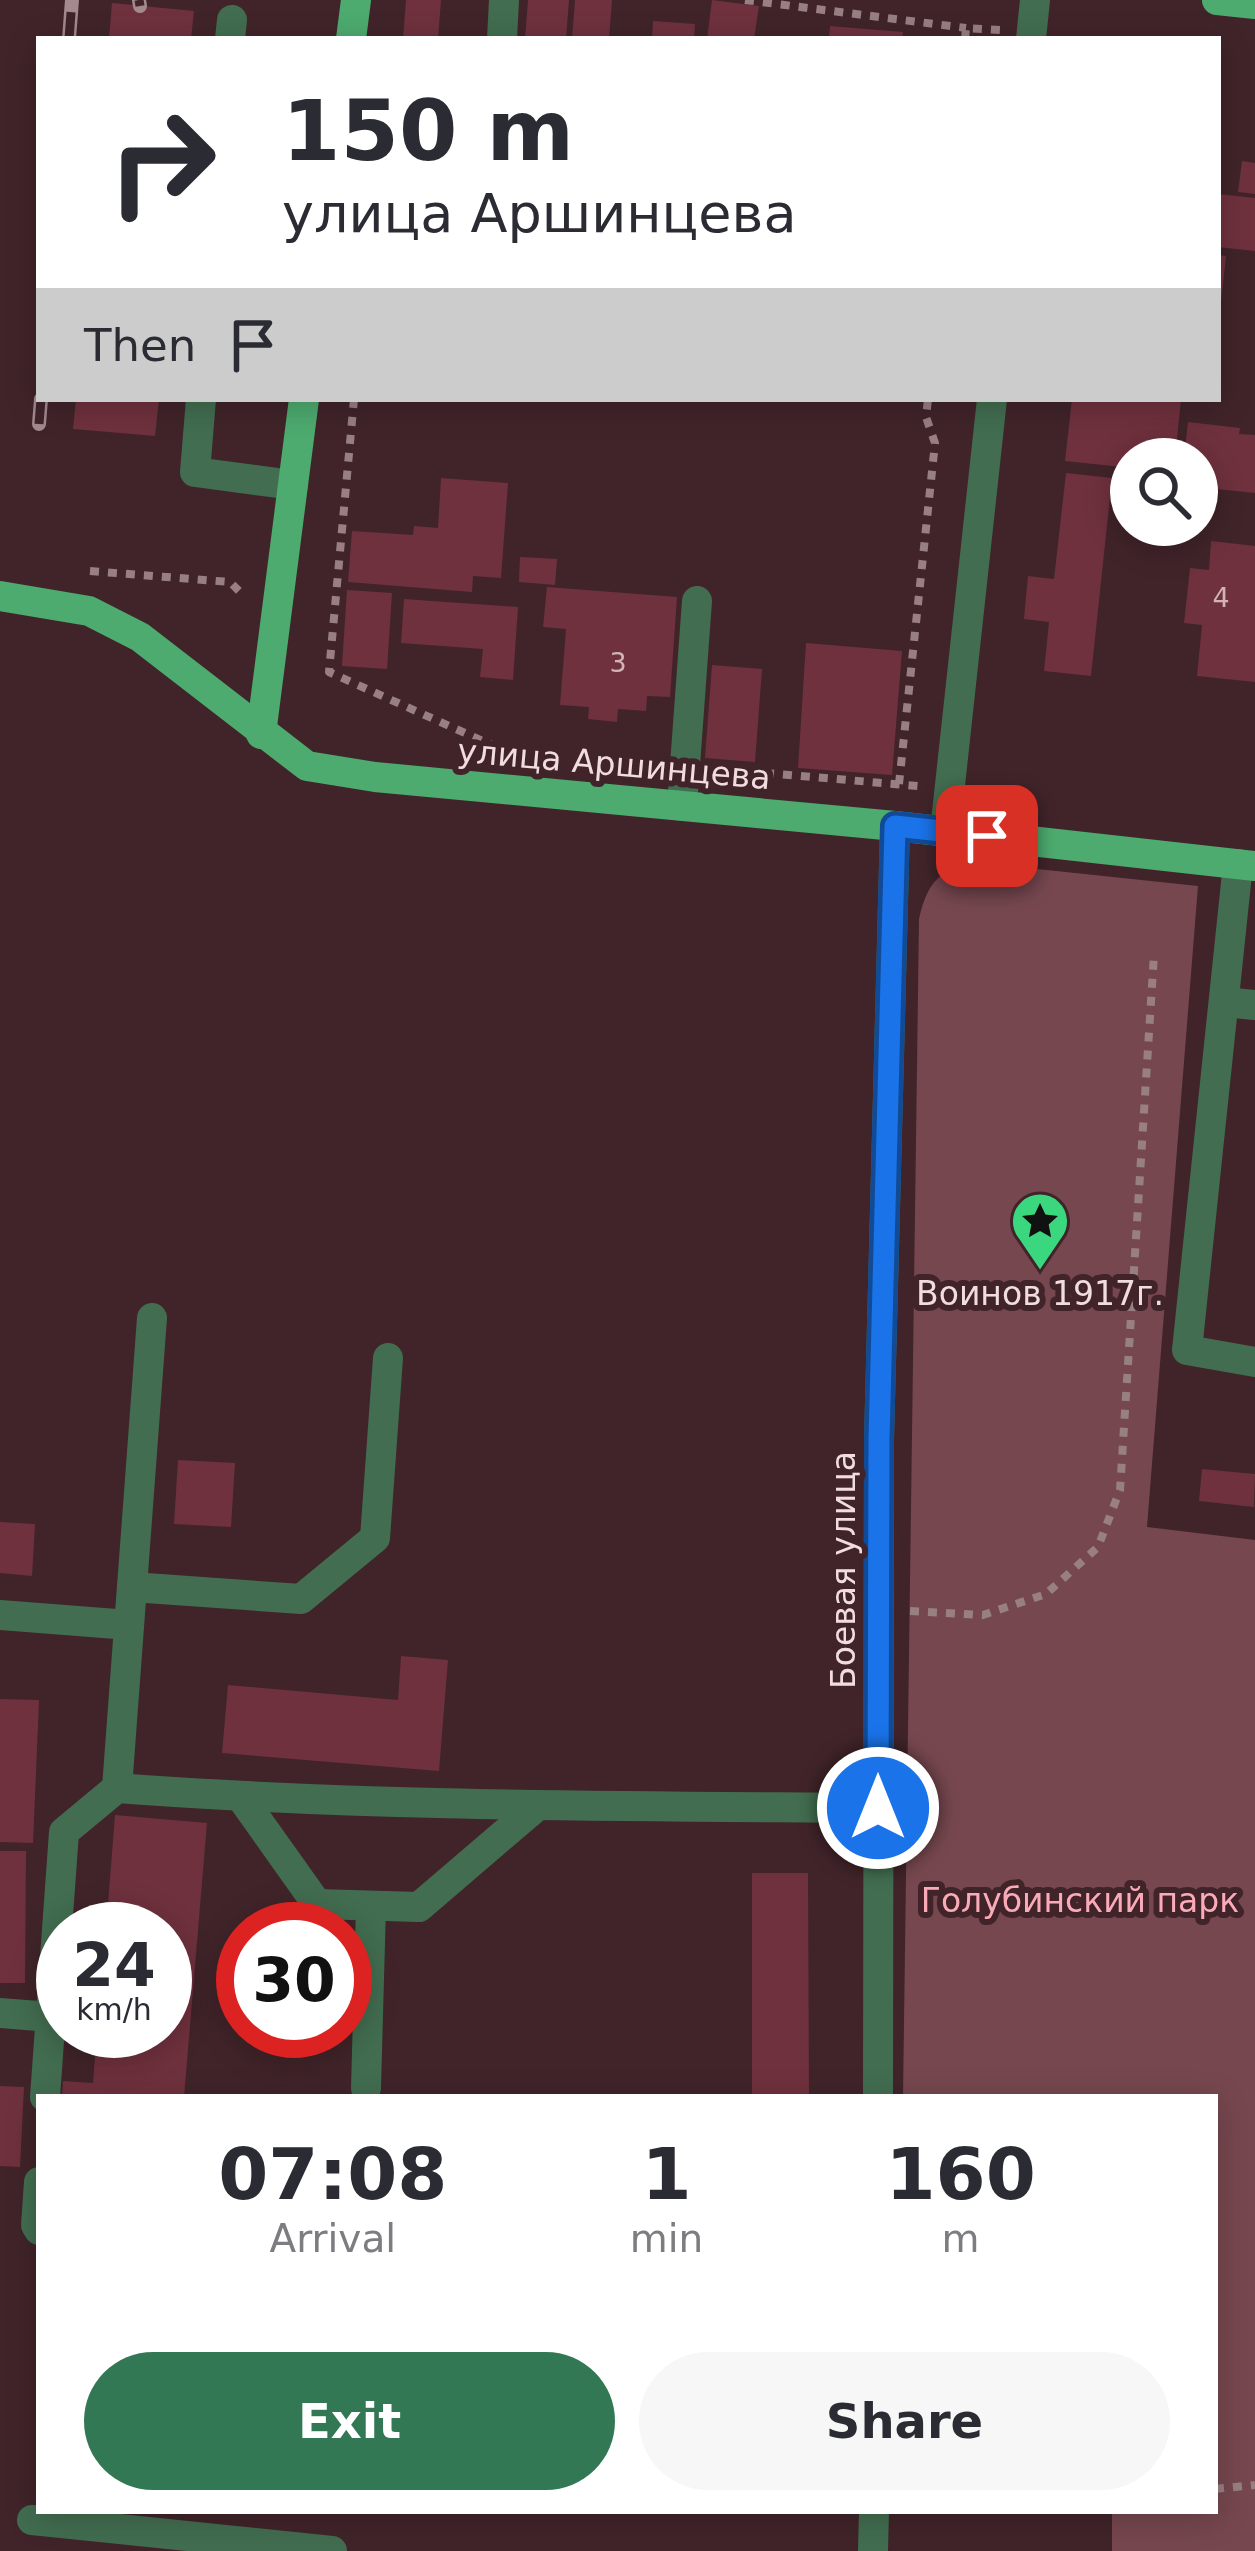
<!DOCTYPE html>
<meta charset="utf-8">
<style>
:root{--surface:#fff;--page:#f7f7f7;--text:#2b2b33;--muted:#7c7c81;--accent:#327855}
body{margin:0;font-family:"DejaVu Sans",sans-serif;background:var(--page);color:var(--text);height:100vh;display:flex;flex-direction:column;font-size:45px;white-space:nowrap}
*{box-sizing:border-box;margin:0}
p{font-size:39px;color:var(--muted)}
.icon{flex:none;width:66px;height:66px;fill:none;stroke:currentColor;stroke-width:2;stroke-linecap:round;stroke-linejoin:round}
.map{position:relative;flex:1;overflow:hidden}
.panel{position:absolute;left:36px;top:2094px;width:1182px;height:420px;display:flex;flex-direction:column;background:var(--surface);border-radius:0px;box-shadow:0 6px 30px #0003}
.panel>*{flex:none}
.banner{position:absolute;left:36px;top:36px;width:1185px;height:366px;border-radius:0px;box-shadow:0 6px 30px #0003;background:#fff;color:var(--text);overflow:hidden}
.tools{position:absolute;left:1110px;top:438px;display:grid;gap:24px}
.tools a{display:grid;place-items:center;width:108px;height:108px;border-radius:50%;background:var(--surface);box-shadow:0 6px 30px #0003;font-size:60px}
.speed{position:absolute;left:36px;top:1902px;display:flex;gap:24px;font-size:60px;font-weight:700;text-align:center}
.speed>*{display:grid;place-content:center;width:156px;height:156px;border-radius:50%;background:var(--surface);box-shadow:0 6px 30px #0003;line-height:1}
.speed small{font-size:30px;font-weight:400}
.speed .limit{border:18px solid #d22;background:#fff;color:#111}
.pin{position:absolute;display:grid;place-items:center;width:102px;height:102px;color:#fff;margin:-51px;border-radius:24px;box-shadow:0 6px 18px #0006}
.me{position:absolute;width:132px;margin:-66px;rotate:0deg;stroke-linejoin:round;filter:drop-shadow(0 0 9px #0008)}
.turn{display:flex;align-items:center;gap:42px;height:252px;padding:0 48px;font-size:54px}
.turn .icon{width:156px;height:156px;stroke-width:2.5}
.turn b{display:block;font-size:84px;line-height:102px}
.then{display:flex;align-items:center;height:114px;padding:0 48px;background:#0003;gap:24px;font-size:45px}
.eta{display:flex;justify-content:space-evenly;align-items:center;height:204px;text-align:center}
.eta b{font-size:72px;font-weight:700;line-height:84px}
.primary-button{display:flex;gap:24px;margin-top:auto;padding:24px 48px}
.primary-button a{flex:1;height:138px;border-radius:72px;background:var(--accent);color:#fff;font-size:48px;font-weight:700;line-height:138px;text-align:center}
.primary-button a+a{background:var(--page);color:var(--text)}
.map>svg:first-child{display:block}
</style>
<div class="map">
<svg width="1255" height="2551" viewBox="0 0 1255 2551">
<rect width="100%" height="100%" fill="#402429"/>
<path fill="#76474f" d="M990,864L1198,886L1147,1527L1255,1540V2551H1112V2511H1215V2097H903L919,919C929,874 946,866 990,864Z"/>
<g fill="#6f313e">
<polygon points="406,0 441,0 438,39 403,39"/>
<polygon points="528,0 569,0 566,39 525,39"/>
<polygon points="575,0 612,0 609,39 572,39"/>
<polygon points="712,0 759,6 754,39 707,39"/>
<polygon points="112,3 194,11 191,39 109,39"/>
<polygon points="653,21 695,24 694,39 652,39"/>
<polygon points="830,26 903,32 902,39 829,39"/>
<polygon points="1242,161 1255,163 1255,194 1238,192"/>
<polygon points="1218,194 1255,198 1255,251 1218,247"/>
<polygon points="1218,255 1226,256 1221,302 1218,302"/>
<polygon points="76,399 159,399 155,436 73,429"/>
<polygon points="1072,399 1181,399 1175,459 1131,459 1131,468 1065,461"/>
<polygon points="1188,422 1240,428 1239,434 1255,435 1255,493 1197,487 1197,459 1184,459"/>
<polygon points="1066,473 1112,478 1091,676 1044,671 1049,622 1024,619 1028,576 1054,579"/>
<polygon points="441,478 508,483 501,578 473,576 472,592 348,582 352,531 413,535 414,526 438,528"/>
<polygon points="1211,541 1255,546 1255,682 1197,676 1202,625 1184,623 1190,568 1209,570"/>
<polygon points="520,557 557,559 555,585 519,582"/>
<polygon points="547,587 677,597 670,697 647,696 646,711 618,709 617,722 588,719 589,707 560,705 566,629 543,627"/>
<polygon points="347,590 392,593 387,669 342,666"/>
<polygon points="404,599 518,607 513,680 480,677 483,649 401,643"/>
<polygon points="806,643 902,651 892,775 798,768"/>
<polygon points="712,665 762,669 755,762 705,758"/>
<polygon points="178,1460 235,1463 231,1527 174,1524"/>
<polygon points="1202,1469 1255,1474 1254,1507 1199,1501"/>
<polygon points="0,1522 35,1524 32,1576 0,1573"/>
<polygon points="401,1656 448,1660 439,1771 222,1753 228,1685 398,1700"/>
<polygon points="0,1699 39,1700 33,1843 0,1842"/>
<polygon points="115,1815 207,1823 184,2097 62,2097 63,2081 93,2083 97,2031 165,2031 165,1929 106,1929"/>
<polygon points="0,1851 26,1851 25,1983 0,1983"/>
<polygon points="752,1873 808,1873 809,2097 752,2097"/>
<polygon points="0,2086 24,2087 20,2167 0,2166"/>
</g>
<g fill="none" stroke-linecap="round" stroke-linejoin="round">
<g stroke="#977f82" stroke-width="8" stroke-dasharray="9 9" stroke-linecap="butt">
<polyline points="745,0 966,28"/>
<polyline points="965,39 966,28 1001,30"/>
<polyline points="354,399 329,672 505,751"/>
<polyline points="90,571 230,582 243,595"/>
<polyline points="765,773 918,786"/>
<polyline points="899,784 935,443 926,417 928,399"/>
<polyline points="910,1611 983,1615 1046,1594 1098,1547 1120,1490 1154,954"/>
<polyline points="1215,2489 1255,2485"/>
</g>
<g stroke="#426d50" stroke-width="30">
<polyline points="230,39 232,20"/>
<polyline points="502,39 504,0"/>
<polyline points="1031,39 1035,0"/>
<polyline points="201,399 195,472 293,485"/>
<polyline points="682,806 697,601"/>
<polyline points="945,831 992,399"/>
<polyline points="1238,864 1187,1350 1255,1362"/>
<polyline points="1224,1002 1255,1005"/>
<polyline points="132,1587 301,1599 375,1538 388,1358"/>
<polyline points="0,1615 129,1625"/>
<polyline points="117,1788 152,1318"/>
<polyline points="241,1797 317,1904 419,1907 537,1806"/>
<polyline points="0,2013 51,2017"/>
<polyline points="366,2088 371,1906"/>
<path d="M45,2097L64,1832L117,1788C370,1807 624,1806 878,1808"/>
<polyline points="878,2097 879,1440 895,826"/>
<polyline points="39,2182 36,2225 39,2230"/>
<polyline points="32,2520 332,2551"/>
<polyline points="873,2551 874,2511"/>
</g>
<g stroke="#4dab6f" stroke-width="30">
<polyline points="1217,0 1255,4"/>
<polyline points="351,39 356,0"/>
<polyline points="0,596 89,611 140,637 307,766 375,777 895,826 1255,866"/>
<polyline points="261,734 304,399"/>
</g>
<g stroke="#a28a8e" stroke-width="14">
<g id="rail">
<polyline points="139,0 140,6"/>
<polyline points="69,39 72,0"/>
<polyline points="39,424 41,399"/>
</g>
</g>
<use href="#rail" stroke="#402429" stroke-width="9" stroke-dasharray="27" stroke-linecap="butt"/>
</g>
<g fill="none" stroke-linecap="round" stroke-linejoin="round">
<g stroke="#114b97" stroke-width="30">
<polyline id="route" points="878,1808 879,1439 895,826 987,836"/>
</g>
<use href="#route" stroke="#1a73e8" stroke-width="21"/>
</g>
<defs>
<g id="sight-pin" transform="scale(3)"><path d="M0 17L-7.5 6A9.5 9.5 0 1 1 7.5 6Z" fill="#3bd77f" stroke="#402429"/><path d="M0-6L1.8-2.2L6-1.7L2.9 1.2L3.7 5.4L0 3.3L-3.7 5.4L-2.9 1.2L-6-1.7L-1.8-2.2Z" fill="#111"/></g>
</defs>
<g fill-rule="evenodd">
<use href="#sight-pin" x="1040" y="1221"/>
</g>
<g text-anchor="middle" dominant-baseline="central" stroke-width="12" stroke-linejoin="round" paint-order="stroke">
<g font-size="27" fill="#d0b2b7">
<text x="1221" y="597">4</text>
<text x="618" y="662">3</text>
</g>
<g font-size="33" fill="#f1dddf" stroke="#402429">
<text transform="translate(614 764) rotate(5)">улица Аршинцева</text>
<text transform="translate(843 1570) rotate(-90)">Боевая улица</text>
</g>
<g font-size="33" fill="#f1dddf" stroke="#402429">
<text x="1040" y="1293">Воинов 1917г.</text>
</g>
<g font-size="33" fill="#fbabb8" stroke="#402429">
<text x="1080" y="1900">Голубинский парк</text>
</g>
</g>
</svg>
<div class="tools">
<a><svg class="icon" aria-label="search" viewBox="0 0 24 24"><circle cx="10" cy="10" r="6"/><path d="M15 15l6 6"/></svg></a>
</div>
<div class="speed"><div>24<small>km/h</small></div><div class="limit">30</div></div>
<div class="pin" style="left:987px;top:836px;background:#d93025"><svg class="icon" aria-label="arrive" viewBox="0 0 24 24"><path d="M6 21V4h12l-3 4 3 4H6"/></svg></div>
<svg class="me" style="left:878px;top:1808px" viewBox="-20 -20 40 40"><circle r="17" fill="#1a73e8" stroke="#fff" stroke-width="3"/><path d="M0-11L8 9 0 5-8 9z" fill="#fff"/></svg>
<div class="banner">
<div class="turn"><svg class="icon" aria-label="right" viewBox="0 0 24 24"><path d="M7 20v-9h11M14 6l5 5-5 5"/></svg><div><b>150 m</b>улица Аршинцева</div></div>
<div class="then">Then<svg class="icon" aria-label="arrive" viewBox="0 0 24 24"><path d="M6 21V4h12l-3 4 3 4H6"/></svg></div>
</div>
<section class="panel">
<div class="eta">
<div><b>07:08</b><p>Arrival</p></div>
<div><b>1</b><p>min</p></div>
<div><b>160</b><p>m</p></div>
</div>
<div class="primary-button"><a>Exit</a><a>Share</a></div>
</section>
</div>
